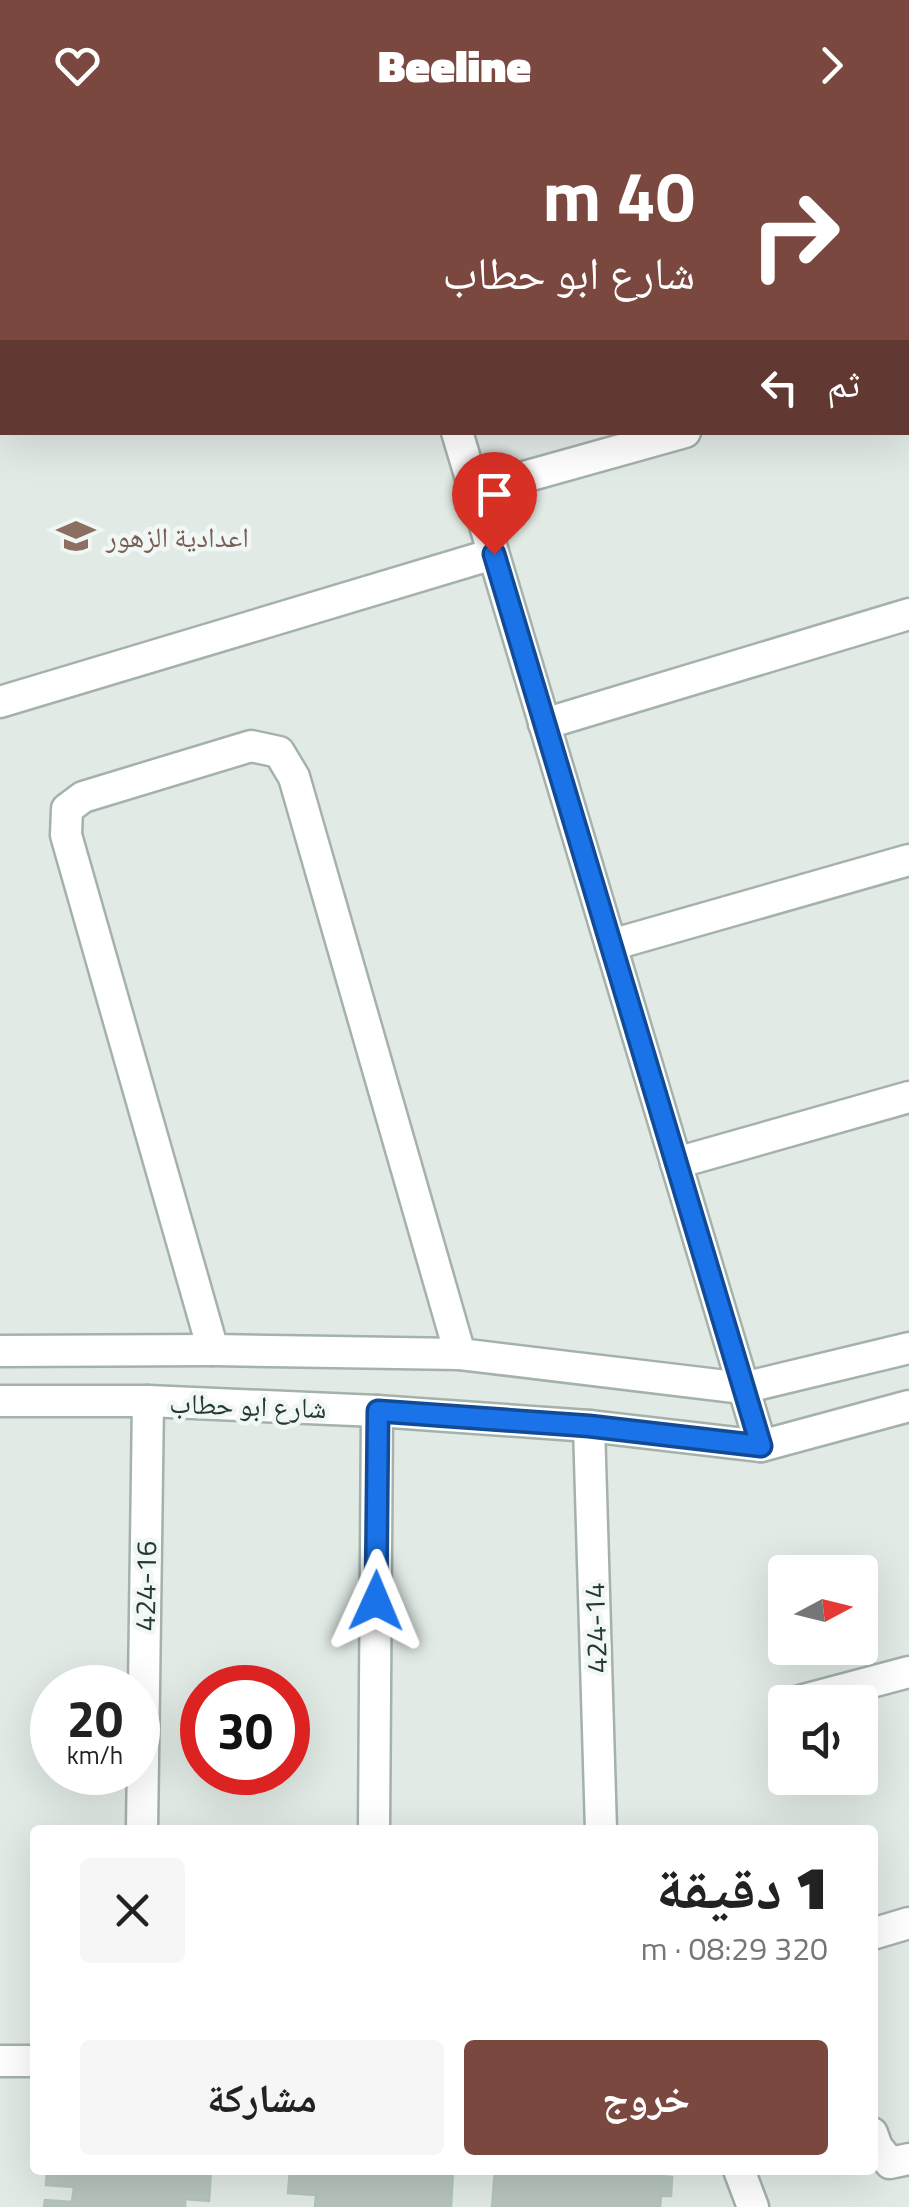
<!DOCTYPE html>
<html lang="ar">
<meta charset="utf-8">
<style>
:root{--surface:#fff;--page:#f6f6f6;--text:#222;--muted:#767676;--accent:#7b483f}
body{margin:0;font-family:"Titillium Web","Noto Naskh Arabic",sans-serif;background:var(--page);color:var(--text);direction:rtl;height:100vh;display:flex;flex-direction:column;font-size:38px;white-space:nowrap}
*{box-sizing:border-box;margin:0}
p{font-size:32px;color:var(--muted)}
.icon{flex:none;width:55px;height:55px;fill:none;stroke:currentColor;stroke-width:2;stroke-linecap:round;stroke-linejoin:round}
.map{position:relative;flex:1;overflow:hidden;direction:ltr}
.drawer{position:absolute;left:30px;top:1695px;width:848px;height:350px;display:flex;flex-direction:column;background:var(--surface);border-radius:10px;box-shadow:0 10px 40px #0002;direction:rtl}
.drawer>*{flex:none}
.hud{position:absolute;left:0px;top:0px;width:910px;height:305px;box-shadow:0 10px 40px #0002;direction:rtl;background:#7b483f;color:#fff;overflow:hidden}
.needle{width:65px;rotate:83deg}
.buttons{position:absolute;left:768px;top:1425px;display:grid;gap:20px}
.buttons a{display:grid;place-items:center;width:110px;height:110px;border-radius:10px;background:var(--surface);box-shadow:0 10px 40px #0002;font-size:50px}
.speed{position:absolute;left:30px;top:1535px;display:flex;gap:20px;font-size:50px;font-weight:700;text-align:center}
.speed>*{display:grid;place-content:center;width:130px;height:130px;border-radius:50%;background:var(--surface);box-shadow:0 10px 40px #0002;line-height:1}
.speed small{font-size:25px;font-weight:400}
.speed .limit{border:15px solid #d22;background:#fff;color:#111}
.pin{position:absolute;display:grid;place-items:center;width:85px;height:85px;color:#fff;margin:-102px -42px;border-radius:50% 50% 50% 0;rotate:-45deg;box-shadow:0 0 10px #0007}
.pin .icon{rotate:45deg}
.me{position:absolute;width:110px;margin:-55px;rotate:1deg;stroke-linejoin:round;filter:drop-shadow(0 0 8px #0008)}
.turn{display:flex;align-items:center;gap:35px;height:210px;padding:0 50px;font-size:45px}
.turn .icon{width:130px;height:130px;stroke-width:2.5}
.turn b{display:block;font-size:70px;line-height:85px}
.then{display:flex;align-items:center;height:95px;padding:0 50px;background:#0003;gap:20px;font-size:38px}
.round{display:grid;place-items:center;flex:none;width:105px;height:105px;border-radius:10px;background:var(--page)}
.overview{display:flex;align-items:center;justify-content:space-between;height:170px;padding:0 50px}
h1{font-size:60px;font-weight:800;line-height:75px}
.action{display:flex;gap:20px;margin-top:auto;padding:20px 50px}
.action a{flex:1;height:115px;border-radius:10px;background:var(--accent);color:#fff;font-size:40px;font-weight:800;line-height:115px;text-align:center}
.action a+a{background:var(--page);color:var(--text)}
header{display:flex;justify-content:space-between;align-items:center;height:130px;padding:0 50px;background:var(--accent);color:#fff;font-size:45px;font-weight:800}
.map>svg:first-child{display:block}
</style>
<header><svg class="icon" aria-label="forward" viewBox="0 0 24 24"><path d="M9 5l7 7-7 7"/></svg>Beeline<svg class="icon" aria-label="heart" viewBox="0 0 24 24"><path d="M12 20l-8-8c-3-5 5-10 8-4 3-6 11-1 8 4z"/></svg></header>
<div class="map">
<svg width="909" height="2077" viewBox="0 0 909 2077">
<rect width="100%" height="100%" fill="#e1eae5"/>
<g fill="#b7c5be" stroke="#b4c4bc" stroke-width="2.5">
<polygon points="47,2040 211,2040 209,2071 185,2069 185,2077 44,2077 45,2070 72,2072 74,2057 46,2055"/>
<polygon points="290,2040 453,2040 451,2077 315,2077 316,2065 288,2063"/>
<polygon points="495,2040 576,2040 672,2047 671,2066 661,2066 660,2077 492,2077"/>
</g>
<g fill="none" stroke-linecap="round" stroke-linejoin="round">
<g stroke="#a4b2ab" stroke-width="35">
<g id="minor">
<polyline points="379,0 380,2"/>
<polyline points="564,2 572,0"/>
<polyline points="826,2 834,0"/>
<polyline points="0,168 2,167"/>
<polyline points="908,240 909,240"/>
<polyline points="0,243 2,242"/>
<polyline points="457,302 761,1316"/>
<polyline points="474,361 685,302"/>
<polyline points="0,572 493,424"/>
<polyline points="544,594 909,484"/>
<polyline points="611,815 909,730"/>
<polyline points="676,1033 909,967"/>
<polyline points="213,1220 66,705 67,679 83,667 251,616 279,622 294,647 460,1224"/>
<polyline points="589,1296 601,1700"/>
<polyline points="800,1571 909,1542"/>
<polyline points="142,1700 148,1271"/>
<polyline points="374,1700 377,1281"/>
<polyline points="872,1804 909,1793"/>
<polyline points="0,1931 35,1931"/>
<polyline points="872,2003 877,2017 890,2033 909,2029"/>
<polyline points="739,2040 753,2077"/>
</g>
</g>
<g stroke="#a4b2ab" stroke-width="35">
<g id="tertiary">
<polyline points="0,1221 213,1220 460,1224 743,1258 909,1218"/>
<polyline points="0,1271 148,1271 377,1281 589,1296 761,1316 909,1276"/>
</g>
</g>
<use href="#minor" stroke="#fff" stroke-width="30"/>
<use href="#tertiary" stroke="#fff" stroke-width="30"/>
</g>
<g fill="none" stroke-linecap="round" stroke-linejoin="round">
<g stroke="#114b97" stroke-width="25">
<polyline id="route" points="376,1471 378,1281 589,1296 761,1316 494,424"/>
</g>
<use href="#route" stroke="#1a73e8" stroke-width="18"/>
</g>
<defs>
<g id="school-bare" transform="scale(3)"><path d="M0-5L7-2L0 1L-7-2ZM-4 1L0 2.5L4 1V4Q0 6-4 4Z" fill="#8d6e63" stroke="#f1f7f4" stroke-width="2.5" paint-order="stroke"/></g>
</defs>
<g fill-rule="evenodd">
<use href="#school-bare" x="76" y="406"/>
</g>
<g text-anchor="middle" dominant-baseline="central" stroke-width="9" stroke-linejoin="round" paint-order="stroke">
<g font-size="28" fill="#785e54" stroke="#f1f7f4" text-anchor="start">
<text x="106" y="406">اعدادية الزهور</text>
</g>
<g font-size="28" fill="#233a31" stroke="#f1f7f4">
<text transform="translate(248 1275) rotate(2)">شارع ابو حطاب</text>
<text transform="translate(145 1456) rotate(-89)">424-16</text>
<text transform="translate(595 1498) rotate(-92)">424-14</text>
</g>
</g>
</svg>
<div class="buttons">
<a><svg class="needle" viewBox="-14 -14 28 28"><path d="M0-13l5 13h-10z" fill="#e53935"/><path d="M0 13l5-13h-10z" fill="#767676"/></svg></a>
<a><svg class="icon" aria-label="sound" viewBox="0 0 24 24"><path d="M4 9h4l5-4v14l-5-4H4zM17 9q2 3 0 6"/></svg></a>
</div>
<div class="speed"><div>20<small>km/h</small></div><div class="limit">30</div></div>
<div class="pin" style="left:494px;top:424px;background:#d93025"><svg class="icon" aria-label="arrive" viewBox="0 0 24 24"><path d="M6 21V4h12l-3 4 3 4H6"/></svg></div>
<svg class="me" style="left:376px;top:1471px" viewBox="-20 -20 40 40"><path d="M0-17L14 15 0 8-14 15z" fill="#1a73e8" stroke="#fff" stroke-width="4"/></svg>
<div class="hud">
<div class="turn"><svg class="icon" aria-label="right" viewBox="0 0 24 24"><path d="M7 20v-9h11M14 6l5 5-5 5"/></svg><div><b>40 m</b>شارع ابو حطاب</div></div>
<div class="then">ثم<svg class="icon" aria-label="left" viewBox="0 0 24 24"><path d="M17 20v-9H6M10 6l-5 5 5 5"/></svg></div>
</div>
<section class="drawer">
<div class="overview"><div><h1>1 دقيقة</h1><p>320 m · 08:29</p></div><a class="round"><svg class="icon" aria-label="close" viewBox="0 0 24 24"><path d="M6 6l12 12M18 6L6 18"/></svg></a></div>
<div class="action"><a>خروج</a><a>مشاركة</a></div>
</section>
</div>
